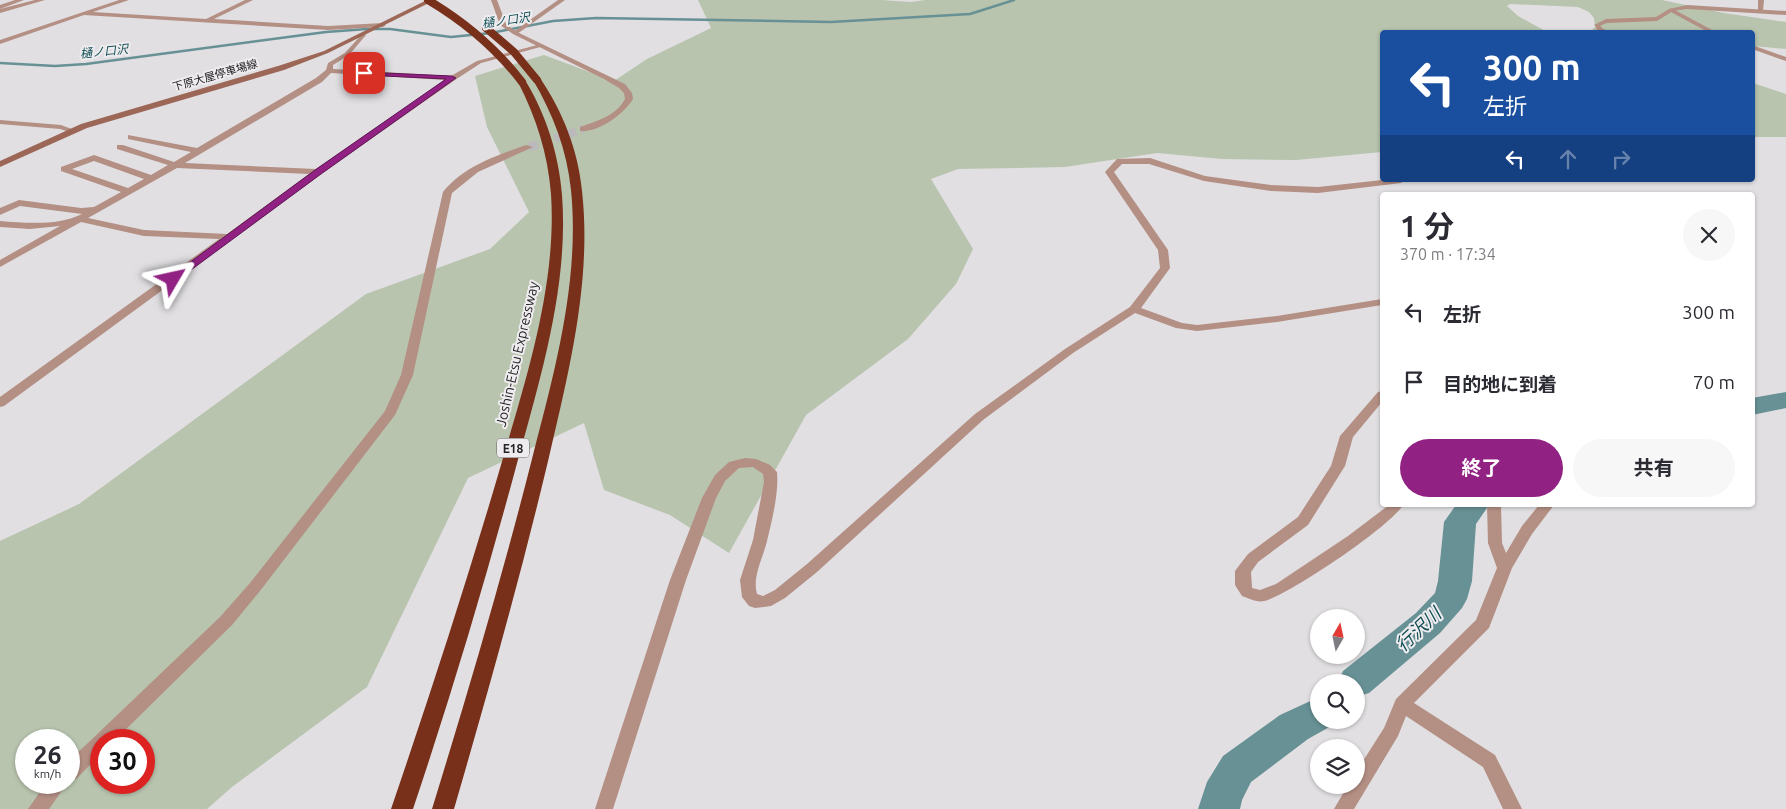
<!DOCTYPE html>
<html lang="ja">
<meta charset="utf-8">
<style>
:root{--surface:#fff;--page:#f7f7f7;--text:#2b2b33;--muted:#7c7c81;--accent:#912283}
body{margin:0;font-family:Ubuntu,"Noto Sans JP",sans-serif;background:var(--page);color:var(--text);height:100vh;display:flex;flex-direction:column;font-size:19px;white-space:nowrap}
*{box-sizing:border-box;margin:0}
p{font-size:16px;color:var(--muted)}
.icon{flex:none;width:28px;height:28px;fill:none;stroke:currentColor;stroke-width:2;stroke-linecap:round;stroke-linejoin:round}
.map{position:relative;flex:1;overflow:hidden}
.panel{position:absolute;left:1380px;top:192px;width:375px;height:315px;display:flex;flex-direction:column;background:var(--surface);border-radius:5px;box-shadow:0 1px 4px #0004}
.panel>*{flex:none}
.banner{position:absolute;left:1380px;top:30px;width:375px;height:152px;border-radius:5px;box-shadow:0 1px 4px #0004;background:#1a4fa0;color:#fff;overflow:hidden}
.needle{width:32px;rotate:9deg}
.buttons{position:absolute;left:1310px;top:609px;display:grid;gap:10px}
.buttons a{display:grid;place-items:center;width:55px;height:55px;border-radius:50%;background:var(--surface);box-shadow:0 1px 4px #0004;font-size:25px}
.speed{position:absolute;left:15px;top:729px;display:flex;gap:10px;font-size:25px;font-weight:700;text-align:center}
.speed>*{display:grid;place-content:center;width:65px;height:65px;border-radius:50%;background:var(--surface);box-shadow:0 1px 4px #0004;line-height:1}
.speed small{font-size:12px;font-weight:400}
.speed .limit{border:8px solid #d22;background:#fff;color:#111}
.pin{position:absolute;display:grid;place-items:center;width:42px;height:42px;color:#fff;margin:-21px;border-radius:10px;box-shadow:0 2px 8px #0006}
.me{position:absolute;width:55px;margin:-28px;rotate:54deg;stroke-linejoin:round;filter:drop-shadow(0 0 4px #0008)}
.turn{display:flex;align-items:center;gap:18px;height:105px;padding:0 20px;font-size:22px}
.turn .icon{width:65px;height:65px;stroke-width:2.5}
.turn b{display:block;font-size:35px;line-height:42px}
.lanes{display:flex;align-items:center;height:48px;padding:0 20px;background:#0003;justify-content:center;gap:25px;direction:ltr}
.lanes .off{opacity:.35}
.round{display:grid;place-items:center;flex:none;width:52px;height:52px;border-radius:26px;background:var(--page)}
.overview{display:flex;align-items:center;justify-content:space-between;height:85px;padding:0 20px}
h1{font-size:30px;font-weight:700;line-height:38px}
.button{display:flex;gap:10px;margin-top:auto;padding:10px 20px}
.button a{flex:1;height:58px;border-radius:30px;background:var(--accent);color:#fff;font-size:20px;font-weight:700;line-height:58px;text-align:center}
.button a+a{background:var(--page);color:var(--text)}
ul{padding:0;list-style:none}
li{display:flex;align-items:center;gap:15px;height:70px;padding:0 20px}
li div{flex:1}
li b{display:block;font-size:19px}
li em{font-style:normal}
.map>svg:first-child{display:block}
</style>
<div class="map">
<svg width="1786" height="809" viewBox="0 0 1786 809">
<rect width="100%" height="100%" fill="#e1dfe2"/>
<g fill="#b8c4ae" fill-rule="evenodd">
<path d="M698,0H881L911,2L925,0H1662L1724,13L1786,22V49L1753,46L1752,32H1590L1595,27L1594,18L1589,12L1578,7L1510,4L1507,6L1518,16L1547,32H1382V152L1296,160L1222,159L1157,153L1065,167L958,169L931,179L973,249L956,284L908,339L806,415L729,553L670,515L604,490L584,423L468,478L367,687L232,787L207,809H0V541L79,504L366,294L490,249L529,212L487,127L475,76L544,55L614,81L647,59L711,28ZM26,740H69V782H26ZM101,740H144V782H101Z"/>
<polygon points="1753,83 1786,94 1786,137 1753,137"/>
</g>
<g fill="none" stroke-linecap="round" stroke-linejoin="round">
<polyline stroke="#679195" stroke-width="2.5" points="0,63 55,66 86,64 326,32 367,29 390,29 451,37 491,33 553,21 596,18 831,22 970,14 1014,0"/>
<g fill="#679195" fill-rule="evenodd">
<polygon points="1786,392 1786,408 1752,415 1752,398"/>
<polygon points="1456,505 1489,505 1476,524 1472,581 1467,599 1462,608 1440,633 1369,693 1356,697 1356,682 1338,682 1343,671 1416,613 1435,593 1438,581 1444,522"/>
<polygon points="1319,697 1319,720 1335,720 1333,725 1308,739 1251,782 1242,800 1240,809 1198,809 1207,782 1223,756 1280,715"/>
</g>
<polyline stroke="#bbb9bc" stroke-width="9" stroke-dasharray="9 4.5" stroke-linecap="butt" points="529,147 583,129"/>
<g fill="#b48f84" fill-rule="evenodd">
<polygon points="15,0 24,0 0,9 0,5"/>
<polygon points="119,0 129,0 93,12 206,19 245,0 253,0 214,19 328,26 383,23 386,25 383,27 328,30 84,15 0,44 0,40"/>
<polygon points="558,0 565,0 517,34 513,34 513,32"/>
<polygon points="1758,0 1764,0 1763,11 1758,10"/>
<polygon points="1671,8 1714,31 1715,32 1708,32 1669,11"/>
<polygon points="1595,24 1599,24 1602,28 1609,32 1597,30"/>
<path d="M363,33L366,35L349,55L333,65V69L451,76L477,61L541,44L544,46L481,63L455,80L321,174L4,406L0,407V397L219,239L144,236L81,222L0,267V260L60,226L30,229L0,227V221C26,223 59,226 82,214L20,206L0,215V208L19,200L81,208L94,207L121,192L61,171V167L94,155L151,175L168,165L117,149V145H123L174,162L191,152L128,139V135L197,148L316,78L326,70L328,63L345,53ZM331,73L445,80L316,169L185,163L322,82ZM94,161L144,179L128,188L72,169ZM177,168L309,174L227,234L144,230L88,218Z"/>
<polygon points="1752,45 1786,57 1786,61 1752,49"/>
<polygon points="0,120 61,125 77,131 73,133 60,129 0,124"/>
<path d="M1150,158L1205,176L1271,185L1318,187L1382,180H1405L1401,183L1318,193L1271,191L1204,181L1149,164H1122L1114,172L1168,250L1170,268L1141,308L1182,323L1197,325L1277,316L1382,299V305L1277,322L1197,331L1176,328L1135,313L1073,353L983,420L817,572L785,598L771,606L755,608L749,606L742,597L740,580L753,540L764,482L763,474L753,467L739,468L725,481L716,498L686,580L613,809H595L670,580L702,498L715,475L729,462L745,458L756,459L770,465L777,472C779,493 772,520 767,541C763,558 752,577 757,594L763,596L775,590L807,564L975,414L1065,349L1130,307L1160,268L1158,250L1105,172L1117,159Z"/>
<path d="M1382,391V402L1353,437L1345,466L1308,525L1258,562L1251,572L1252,588L1260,590L1276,584L1348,536L1389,505H1403C1391,526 1289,595 1264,601C1257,603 1248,598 1242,596L1235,585V571L1238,567L1248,554L1298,517L1331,466L1340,436L1378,392Z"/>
<polygon points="1487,505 1501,505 1502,543 1506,553 1522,526 1539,505 1554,505 1532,534 1512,568 1489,628 1414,703 1495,755 1522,809 1503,809 1483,767 1406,716 1398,736 1354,809 1334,809 1348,785 1356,785 1356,772 1384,728 1396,699 1476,620 1497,568 1488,543"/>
</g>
<g fill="#b48f84" fill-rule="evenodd">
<polygon points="35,0 45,0 0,13 0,9"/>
<path d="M491,0H497L506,24L517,32L625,84L632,93L633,99C624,114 598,133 580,131V127C597,121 616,116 625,99L624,93L619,88L604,79L513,34L500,25Z"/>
<polygon points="1687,5 1786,11 1786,15 1687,9 1673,11 1657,21 1607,23 1597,27 1594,25 1606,19 1656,17 1669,9"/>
<path d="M526,145L533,147L478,172L452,193L413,375L395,415L260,591L232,625L115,740H101V754L76,779L69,781V761L220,617L250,583L385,411L401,375L443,192C464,166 496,156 526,145Z"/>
<polygon points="47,782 68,782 49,809 28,809"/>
</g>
<polygon fill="#9c6757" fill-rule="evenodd" points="427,0 435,0 328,53 284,70 87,128 0,167 0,161 81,124 278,66 324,51"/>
<g fill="#78301a" fill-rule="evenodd">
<path d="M537,77L540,78C563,112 578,150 582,191C592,280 569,371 549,457C521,575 488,692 454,809H432C468,692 503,574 533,455C555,370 580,279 571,190C567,150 553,114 533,80Z"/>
<path d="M522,79L525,80C546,114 559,155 562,195C569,286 540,380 516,467C485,582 451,696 413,809H391C430,695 467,581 501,465C526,379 557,285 551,194C548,154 536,117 518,82Z"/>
</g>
<g stroke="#78301a" stroke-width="8">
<path d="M428,0C465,22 496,48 522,82"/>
<polyline points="486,28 514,52 537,80"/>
</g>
</g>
<polygon fill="#912283" stroke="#5e1655" points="362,72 452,76 456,78 321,174 176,281 170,281 170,277 315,170 446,79 364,75 362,74"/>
<g text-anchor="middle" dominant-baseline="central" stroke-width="4" stroke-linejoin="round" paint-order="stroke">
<g font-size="11" fill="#242324" stroke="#efecef">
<text transform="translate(215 75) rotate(-16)">下原大屋停車場線</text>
</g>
<g font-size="12" font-style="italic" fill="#104f55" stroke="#efecef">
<text transform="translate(506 20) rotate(-8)">樋ノ口沢</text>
<text transform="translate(104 51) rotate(-6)">樋ノ口沢</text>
</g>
<rect fill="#efecef" stroke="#615f61" stroke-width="1" x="497" y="438.5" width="32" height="19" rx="4"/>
<g font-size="12" font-weight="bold" fill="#242324">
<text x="513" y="448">E18</text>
</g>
<g font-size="14" fill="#242324" stroke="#efecef">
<text transform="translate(517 354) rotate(-77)">Joshin-Etsu Expressway</text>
</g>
<g font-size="18" font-style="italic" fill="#104f55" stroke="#efecef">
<text transform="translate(1418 629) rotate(-43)">行沢川</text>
</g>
</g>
</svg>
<div class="buttons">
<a><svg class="needle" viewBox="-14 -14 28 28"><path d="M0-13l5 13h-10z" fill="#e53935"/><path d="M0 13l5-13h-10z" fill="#7c7c81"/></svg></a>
<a><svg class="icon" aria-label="search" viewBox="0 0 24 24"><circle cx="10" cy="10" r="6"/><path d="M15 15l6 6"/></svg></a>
<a><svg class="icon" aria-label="layers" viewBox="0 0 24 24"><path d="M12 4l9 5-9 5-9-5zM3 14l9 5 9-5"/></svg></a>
</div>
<div class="speed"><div>26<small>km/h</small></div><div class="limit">30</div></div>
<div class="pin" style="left:364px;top:73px;background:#d93025"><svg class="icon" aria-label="arrive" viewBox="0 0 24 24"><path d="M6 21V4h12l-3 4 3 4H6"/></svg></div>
<svg class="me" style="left:173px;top:279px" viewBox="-20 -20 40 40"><path d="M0-17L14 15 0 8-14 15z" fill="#912283" stroke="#fff" stroke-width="4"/></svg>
<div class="banner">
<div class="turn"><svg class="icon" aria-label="left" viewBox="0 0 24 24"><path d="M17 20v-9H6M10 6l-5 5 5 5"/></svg><div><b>300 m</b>左折</div></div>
<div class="lanes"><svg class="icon" aria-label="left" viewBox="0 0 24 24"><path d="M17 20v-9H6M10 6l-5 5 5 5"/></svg><svg class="icon off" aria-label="ahead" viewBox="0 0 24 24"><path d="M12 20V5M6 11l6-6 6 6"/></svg><svg class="icon off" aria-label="right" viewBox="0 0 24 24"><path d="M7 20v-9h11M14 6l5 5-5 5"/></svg></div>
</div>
<section class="panel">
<div class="overview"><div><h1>1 分</h1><p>370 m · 17:34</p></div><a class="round"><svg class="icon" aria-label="close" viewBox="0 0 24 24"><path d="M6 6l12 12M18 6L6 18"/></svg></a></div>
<ul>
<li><svg class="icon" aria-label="left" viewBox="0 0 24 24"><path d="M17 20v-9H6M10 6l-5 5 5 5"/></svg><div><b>左折</b></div><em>300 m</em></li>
<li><svg class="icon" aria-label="arrive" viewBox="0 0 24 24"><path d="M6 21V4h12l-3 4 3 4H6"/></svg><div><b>目的地に到着</b></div><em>70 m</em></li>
</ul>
<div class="button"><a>終了</a><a>共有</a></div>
</section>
</div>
